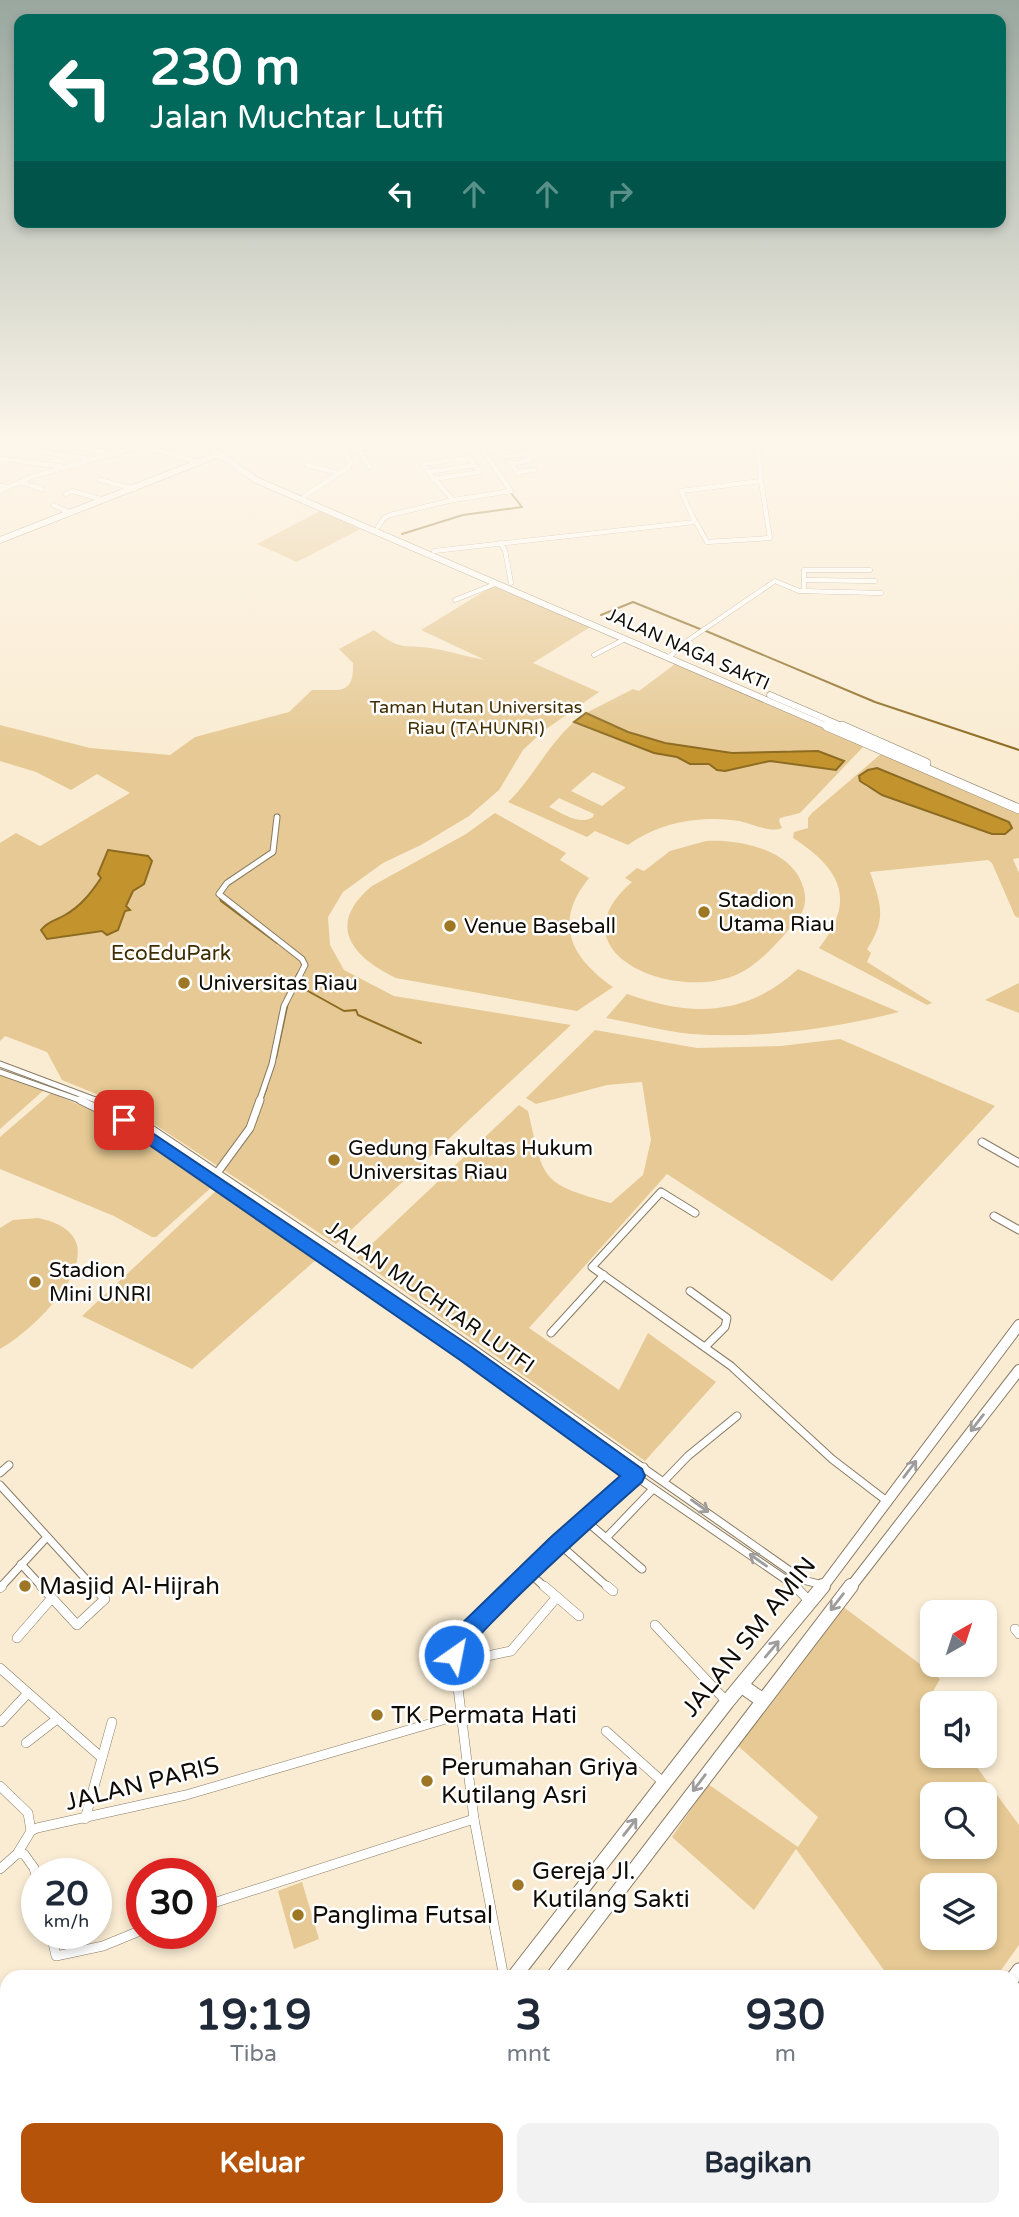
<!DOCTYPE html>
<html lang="id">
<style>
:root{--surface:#fff;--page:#f2f2f3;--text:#1f2937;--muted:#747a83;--accent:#b45309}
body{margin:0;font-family:"Varela Round",sans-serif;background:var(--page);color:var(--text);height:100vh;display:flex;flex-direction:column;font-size:26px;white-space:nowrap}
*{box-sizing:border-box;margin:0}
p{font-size:23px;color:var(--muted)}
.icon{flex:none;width:38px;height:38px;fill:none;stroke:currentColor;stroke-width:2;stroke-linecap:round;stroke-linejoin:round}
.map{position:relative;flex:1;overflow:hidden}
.sheet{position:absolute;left:0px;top:1970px;width:1020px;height:247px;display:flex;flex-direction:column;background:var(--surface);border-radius:21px 21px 0 0;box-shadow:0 4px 10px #0003}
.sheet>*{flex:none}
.banner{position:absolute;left:14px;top:14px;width:992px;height:214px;border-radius:14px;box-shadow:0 4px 10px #0003;background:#00695c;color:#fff;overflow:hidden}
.needle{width:46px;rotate:39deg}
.controls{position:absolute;left:920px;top:1600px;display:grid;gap:14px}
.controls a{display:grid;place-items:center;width:77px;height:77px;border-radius:14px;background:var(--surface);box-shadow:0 4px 10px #0003;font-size:35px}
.speed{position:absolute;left:21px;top:1858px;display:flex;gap:14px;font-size:35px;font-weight:700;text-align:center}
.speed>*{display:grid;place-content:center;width:91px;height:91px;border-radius:50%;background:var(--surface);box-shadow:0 4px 10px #0003;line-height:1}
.speed small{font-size:18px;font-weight:400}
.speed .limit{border:10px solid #d22;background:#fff;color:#111}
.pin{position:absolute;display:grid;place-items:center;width:60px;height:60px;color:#fff;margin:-30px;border-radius:14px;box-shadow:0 4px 10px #0006}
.me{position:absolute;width:77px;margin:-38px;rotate:33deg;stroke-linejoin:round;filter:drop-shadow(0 0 5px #0008)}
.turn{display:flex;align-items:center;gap:24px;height:147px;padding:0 21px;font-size:32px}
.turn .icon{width:91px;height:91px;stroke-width:2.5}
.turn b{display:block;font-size:49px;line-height:60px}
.lanes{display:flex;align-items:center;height:66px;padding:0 21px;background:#0003;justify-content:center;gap:35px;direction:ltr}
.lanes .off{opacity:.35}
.eta{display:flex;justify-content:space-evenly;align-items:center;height:119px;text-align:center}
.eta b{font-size:42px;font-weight:800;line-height:49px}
.action{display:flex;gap:14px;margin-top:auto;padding:14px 21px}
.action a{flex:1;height:80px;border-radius:14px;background:var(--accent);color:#fff;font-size:28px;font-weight:800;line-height:80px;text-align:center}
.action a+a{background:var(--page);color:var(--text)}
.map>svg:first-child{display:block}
</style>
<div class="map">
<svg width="1019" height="2217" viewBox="0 0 1019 2217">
<rect width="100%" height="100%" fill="#faecd3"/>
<g fill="#e6c994" fill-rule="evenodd">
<polygon points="320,511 360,529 297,562 257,544"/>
<path d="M493,586L590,627L533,663L599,692L542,732L523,750L499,790L469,816L421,845L383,863L343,892L328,917L330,945L344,970L394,996L571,1025L336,1244L128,1107L62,1080L47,1052L5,1036L0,1041V843L16,833L40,846L130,793L97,774L71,790L36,772L0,761V725L90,748L170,755L195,737L289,712L312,690C340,689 354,696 353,663L339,649L374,630C403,653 404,643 436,649C452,652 468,657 485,660L421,630Z"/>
<path d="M675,664L864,746L800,813L780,818L779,821L782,828C770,833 753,824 739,821C701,815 660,822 628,845L595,831L587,837L508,802C533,778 547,746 574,722L654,753L677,757L690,764H709L717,770L725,771L770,761L801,763L791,750C724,760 645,744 586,713L633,689L639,691ZM593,772L625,787V788L602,806L571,791ZM559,798L594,814L593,817C580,826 562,813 549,807Z"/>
<path d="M882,753L1019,814V858L1013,859L1019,873V918L1015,916L992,863L988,860L870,872C881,904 887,919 867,949L871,953L867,962L929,1001L932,1003L927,1005L819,948C857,900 841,869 793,838L794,832L808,828V818L812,813ZM877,768L1009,822L992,834L882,795L865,786Z"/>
<path d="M495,813L566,853L560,860L589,878C553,922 570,957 613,987L577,1011L396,978C352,957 325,925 372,886L466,834Z"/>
<path d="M706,841C740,839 795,850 804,890C807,901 804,912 797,920C781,939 760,964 738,974C675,1003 550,952 632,882L625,878L637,868L644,871L670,851Z"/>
<path d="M798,969L899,1012C832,1029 759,1039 691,1034C663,1031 634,1023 606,1018L627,994C691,1017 746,1017 798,969Z"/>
<polygon points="1019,983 1019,1013 985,1000"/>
<path d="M595,1030L697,1048L781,1046L840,1039L995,1106L832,1281L667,1174L529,1328L619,1390L648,1333L716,1382L645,1461L357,1258L519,1105L528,1111C544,1180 539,1183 611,1203L643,1175L651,1140L642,1082L607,1085L536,1104L526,1098Z"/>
<polygon points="0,1075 44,1090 0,1129"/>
<polygon points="51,1093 101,1114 214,1185 156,1237 152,1237 114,1216 0,1169 0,1137"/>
<polygon points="217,1190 318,1258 192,1369 82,1316"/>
<path d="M38,1218C130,1237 39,1327 0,1349V1228L13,1220Z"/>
<path d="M842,1606L940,1679L928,1700L933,1706V1755H968L1019,1825V1945L996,1977H889L796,1849L754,1910L672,1837L708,1784L798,1847L818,1817L737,1745ZM933,1794H985V1846H933ZM933,1885H985V1937H933Z"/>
<polygon points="302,1882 319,1939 294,1949 278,1891"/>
</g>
<g fill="#c3942e" stroke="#8d6b21" stroke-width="2">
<polygon points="586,713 628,732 665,743 732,753 818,751 844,761 836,770 770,761 725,771 717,770 709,764 690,764 677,757 654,753 574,722"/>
<polygon points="877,768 1009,822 1012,828 1005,834 992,834 882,795 860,781 859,776 868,770"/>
<path d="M108,850L148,856L152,861L144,884L133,891L126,906L130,910L125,911L118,930L107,935L102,931L47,939L41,930C48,921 55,921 65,915C81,906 91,893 101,878L98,874Z"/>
</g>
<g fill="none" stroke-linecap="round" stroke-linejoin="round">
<g stroke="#8d6b21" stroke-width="2">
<polyline points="402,534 463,515 522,507 511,493"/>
<polyline points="601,615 633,602 700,629"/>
<polyline points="706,631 875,702 1019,750"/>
<polyline points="219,896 221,901 277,943"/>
<polyline points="299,986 344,1011 356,1010 358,1015 421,1043"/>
<polyline points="285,999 298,973"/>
<polyline points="276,1058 288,1002"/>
<polyline points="263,1098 267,1087"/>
</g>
<g stroke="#887b64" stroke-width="5">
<g id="street-far3">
<polyline points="83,439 141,446 199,462"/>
<polyline points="460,442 519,439"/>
<polyline points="67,446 117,454"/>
<polyline points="481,448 517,447"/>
<polyline points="358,449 370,467"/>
<polyline points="41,452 92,459"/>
<polyline points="506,456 527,454 531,460 511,464"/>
<polygon points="469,458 475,465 428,472 423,464"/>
<polyline points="2,459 66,467"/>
<polyline points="509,461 519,474"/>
<polyline points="307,465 338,473"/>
<polyline points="428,472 453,500"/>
<polyline points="517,472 534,470"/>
<polyline points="433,479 480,472 475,465"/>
<polyline points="100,480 135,489"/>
<polyline points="20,482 42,489"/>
<polyline points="0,486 9,487 0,491"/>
<polyline points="9,487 31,477 141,446"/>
<polyline points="66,494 72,491 104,500"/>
<polyline points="304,496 349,467 350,461 343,450 458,439"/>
<polyline points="53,505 71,513"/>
<polyline points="696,522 707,542 770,538 761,481"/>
<polyline points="378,527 384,518 390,515 453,500 511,491 481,448 464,449 458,439"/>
<polyline points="500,543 505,550 511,583"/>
<polyline points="434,551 695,522 681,491 761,481 757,439"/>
<polyline points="804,580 875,581"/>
<polyline points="804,591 804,570 870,570"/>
<polyline points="455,600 495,584"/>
<polyline points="594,655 625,639"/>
<polyline points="668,658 687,641 775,581 799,591 881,593"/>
</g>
</g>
<g stroke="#887b64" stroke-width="7">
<g id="street-far2">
<polyline points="0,1064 101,1102"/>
<polyline points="0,1072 85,1102"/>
<polyline points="259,1102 272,1064 284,1006 305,965 302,959 219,894 227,883 273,852 277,817"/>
</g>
</g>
<g stroke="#887b64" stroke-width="9">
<g id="street-far1">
<polyline points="80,1100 139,1129 467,1354 635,1476 798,1588"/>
<polyline points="98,1100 144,1124 364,1272 803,1580 823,1585"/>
<polyline points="982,1142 1019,1163"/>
<polyline points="217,1173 250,1128 260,1100"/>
<polyline points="695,1213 661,1192 592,1267 731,1366 832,1459 888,1502"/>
<polyline points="994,1216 1019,1230"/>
<polyline points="690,1291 727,1318 725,1327 705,1347"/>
<polyline points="551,1333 604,1275"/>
<polyline points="0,1473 9,1465"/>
<polyline points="664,1481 688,1456 737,1416"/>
<polyline points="0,1485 94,1588"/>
<polyline points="585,1520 642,1569"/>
<polyline points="606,1538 653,1489"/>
<polyline points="558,1543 609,1588"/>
<polyline points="21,1564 43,1588"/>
<polyline points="528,1572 546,1588"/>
<polyline points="0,1588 47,1537"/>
<polyline points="512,1588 558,1543 644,1467"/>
</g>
</g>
<g stroke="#887b64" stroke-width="10">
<g id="street">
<polyline points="41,1586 77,1625 105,1599 93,1586"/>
<polyline points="544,1586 579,1616"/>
<polyline points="607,1586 613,1591"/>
<polyline points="795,1586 809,1601"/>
<polyline points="0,1588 2,1586"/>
<polyline points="655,1625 727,1702"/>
<polyline points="1015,1629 1019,1634"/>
<polyline points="17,1638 51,1599"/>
<polyline points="455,1663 511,1651 557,1597"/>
<polyline points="0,1668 102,1758"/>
<polyline points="1,1722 28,1693"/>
<polyline points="606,1731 664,1783"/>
<polyline points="26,1743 57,1719"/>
<polyline points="0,1786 28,1813 31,1831"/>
<polyline points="85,1819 112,1722"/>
<polyline points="17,1854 31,1831 37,1828 186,1795 463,1714"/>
<polyline points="0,1869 17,1854 24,1854 34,1868 37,1879"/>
<polyline points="201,1907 474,1819"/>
<polyline points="51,1934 56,1956 103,1946 142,1930"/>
<polyline points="504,1978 474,1819 454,1655 460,1639 514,1586"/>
<polyline points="1013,2080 1019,2069"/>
<polyline points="1013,2190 1019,2179"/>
<polyline points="583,2210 587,2217"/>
<polyline points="982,2210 988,2217"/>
<polyline points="939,2217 942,2210"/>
<polyline points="998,2217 1002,2210"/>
</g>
</g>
<g stroke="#887b64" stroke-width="7">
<polyline id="secondary-far1" points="0,540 217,455"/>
</g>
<g stroke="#887b64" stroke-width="15">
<g id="secondary">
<polyline points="1013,1978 1019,1970"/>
<polyline points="847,2217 851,2210"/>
</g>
</g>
<g stroke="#887b64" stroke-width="7">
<g id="primary-far3">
<polyline points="197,439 256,480 831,728"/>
<polyline points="770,695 846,728"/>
</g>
</g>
<g stroke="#887b64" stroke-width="10">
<g id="primary-far2">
<polyline points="827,726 1019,809"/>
<polyline points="842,726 926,763"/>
</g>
</g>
<g stroke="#887b64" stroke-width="12">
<g id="primary-far1">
<polyline points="822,1588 1019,1325"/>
<polyline points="850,1588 1019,1370"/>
</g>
</g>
<g stroke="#887b64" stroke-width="16">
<g id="primary">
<polyline points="742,1686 762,1700"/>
<polyline points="513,1978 727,1702 823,1586"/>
<polyline points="552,1978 851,1586"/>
<polyline points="321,2217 327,2210"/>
<polyline points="364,2217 369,2210"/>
</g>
</g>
<use href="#street-far3" stroke="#fff" stroke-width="4.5"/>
<use href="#street-far2" stroke="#fff" stroke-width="5"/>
<use href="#street-far1" stroke="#fff" stroke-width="7"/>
<use href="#street" stroke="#fff" stroke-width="9"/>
<use href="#secondary-far1" stroke="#fff" stroke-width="6"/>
<use href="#secondary" stroke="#fff" stroke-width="13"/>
<use href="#primary-far3" stroke="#fff" stroke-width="6"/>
<use href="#primary-far2" stroke="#fff" stroke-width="9"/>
<use href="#primary-far1" stroke="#fff" stroke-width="10"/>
<use href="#primary" stroke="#fff" stroke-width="14"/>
</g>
<defs><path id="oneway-shaft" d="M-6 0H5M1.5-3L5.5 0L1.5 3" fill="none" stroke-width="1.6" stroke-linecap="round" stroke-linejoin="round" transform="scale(1.75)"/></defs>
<g stroke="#9f9d9b">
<use href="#oneway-shaft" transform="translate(977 1423) rotate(128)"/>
<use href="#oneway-shaft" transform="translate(910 1469) rotate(-53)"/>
<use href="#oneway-shaft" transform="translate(700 1506) rotate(35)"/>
<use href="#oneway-shaft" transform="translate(758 1560) rotate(-145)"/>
<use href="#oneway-shaft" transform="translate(837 1602) rotate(128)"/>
<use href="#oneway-shaft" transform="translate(772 1649) rotate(-50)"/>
<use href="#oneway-shaft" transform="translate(699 1783) rotate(127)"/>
<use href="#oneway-shaft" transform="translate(630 1827) rotate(-52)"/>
</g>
<linearGradient id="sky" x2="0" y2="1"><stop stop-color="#99a79e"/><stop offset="0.59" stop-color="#fdf6eb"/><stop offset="1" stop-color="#fdf6eb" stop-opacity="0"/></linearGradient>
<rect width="1019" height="749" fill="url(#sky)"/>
<path fill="#1a73e8" stroke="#114b97" stroke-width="2" d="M124,1114L473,1348L642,1469L645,1476L642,1482C597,1522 552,1562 510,1604C492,1623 472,1639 462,1663L454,1666L447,1663L444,1655L453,1632L551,1537L620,1476L460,1360L119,1124L116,1120Z"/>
<g fill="#9d7723" stroke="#fff" stroke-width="2.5">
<circle cx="704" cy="912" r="7"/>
<circle cx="450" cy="926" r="7"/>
<circle cx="184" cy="983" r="7"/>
<circle cx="334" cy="1160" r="7"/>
<circle cx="35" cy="1282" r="7"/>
<circle cx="25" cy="1586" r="7"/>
<circle cx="377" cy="1715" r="7"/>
<circle cx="427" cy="1781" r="7"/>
<circle cx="518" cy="1885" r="7"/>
<circle cx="298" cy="1915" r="7"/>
</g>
<g text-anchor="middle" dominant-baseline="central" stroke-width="5" stroke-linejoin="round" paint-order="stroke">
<g font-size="18" fill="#100b04" stroke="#fff">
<text transform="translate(688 649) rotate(24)">JALAN NAGA SAKTI</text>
</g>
<g font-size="18" fill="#402d01" stroke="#fff">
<text x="476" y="707">Taman Hutan Universitas<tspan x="476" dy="21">Riau (TAHUNRI)</tspan></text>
</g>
<g font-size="21" fill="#100b04" stroke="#fff" text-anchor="start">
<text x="718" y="900">Stadion<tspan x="718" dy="24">Utama Riau</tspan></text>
<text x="464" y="926">Venue Baseball</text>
<text x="198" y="983">Universitas Riau</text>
<text x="348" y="1148">Gedung Fakultas Hukum<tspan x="348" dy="24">Universitas Riau</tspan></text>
<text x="49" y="1270">Stadion<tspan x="49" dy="24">Mini UNRI</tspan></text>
</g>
<g font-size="21" fill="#402d01" stroke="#fff">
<text x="171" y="953">EcoEduPark</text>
</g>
<g font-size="21" fill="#100b04" stroke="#fff">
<text transform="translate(430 1297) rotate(35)">JALAN MUCHTAR LUTFI</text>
</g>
<g font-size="24" fill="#100b04" stroke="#fff" text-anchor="start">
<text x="39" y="1586">Masjid Al-Hijrah</text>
<text x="391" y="1715">TK Permata Hati</text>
<text x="441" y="1767">Perumahan Griya<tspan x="441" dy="28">Kutilang Asri</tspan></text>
<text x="532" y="1871">Gereja Jl.<tspan x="532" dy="28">Kutilang Sakti</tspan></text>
<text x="312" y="1915">Panglima Futsal</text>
</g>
<g font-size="24" fill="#100b04" stroke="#fff">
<text transform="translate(749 1637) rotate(-51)">JALAN SM AMIN</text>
<text transform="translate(142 1784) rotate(-14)">JALAN PARIS</text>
</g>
</g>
</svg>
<div class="controls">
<a><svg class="needle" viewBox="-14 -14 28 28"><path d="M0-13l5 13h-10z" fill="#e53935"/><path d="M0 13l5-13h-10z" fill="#747a83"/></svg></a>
<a><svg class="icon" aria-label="sound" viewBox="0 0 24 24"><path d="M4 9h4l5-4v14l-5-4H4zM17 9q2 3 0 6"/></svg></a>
<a><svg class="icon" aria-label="search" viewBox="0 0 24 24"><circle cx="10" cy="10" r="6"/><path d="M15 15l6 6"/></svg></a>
<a><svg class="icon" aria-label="layers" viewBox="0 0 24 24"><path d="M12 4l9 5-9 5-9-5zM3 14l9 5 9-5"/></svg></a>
</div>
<div class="speed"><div>20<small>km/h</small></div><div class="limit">30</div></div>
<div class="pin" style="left:124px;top:1120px;background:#d93025"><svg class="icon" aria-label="arrive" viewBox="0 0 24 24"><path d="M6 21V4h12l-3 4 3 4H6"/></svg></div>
<svg class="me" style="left:454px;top:1655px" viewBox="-20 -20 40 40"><circle r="17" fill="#1a73e8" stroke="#fff" stroke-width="3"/><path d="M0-11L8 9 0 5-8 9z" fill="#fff"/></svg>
<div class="banner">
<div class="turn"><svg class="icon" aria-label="left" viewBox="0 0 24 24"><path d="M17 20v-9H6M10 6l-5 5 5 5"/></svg><div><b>230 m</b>Jalan Muchtar Lutfi</div></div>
<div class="lanes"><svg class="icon" aria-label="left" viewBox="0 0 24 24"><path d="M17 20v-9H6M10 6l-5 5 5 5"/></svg><svg class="icon off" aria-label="ahead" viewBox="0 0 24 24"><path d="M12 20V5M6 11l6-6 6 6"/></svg><svg class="icon off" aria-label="ahead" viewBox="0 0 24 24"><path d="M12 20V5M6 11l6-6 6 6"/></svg><svg class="icon off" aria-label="right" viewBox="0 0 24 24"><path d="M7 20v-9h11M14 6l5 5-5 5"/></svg></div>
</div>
<section class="sheet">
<div class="eta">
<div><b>19:19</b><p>Tiba</p></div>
<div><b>3</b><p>mnt</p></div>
<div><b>930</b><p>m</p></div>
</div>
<div class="action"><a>Keluar</a><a>Bagikan</a></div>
</section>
</div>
